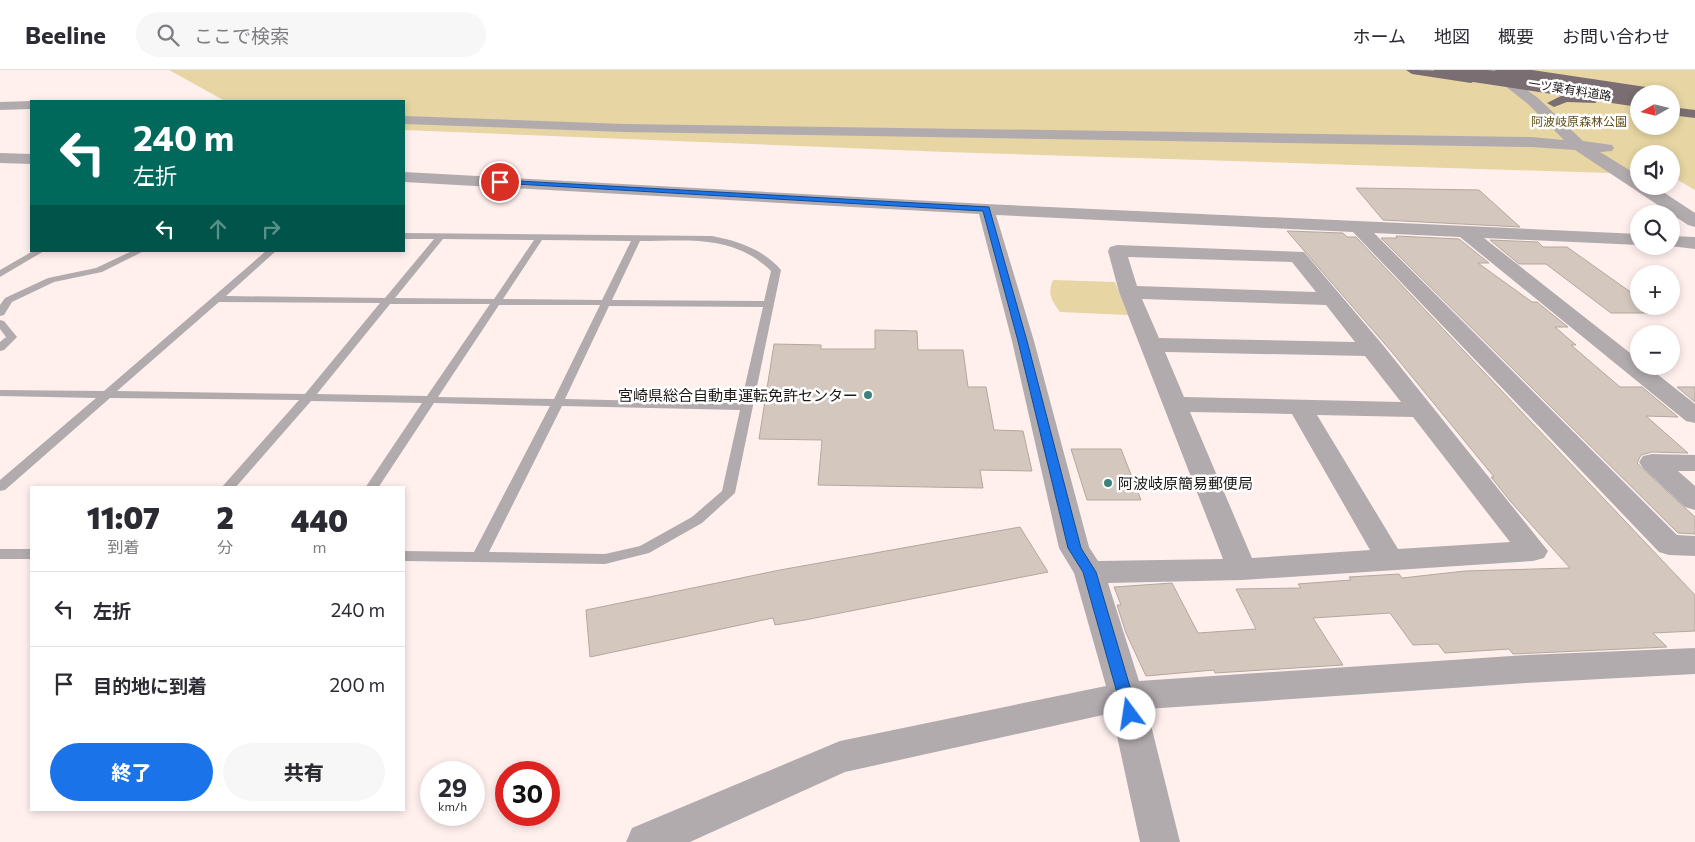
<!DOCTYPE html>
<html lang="ja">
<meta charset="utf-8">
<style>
:root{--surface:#fff;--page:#f7f7f7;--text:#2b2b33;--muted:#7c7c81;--line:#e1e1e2;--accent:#1a73e8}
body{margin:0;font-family:Commissioner,"Noto Sans JP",sans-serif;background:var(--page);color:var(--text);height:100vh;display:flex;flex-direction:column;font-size:19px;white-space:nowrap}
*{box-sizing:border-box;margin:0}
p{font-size:16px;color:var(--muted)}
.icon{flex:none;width:28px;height:28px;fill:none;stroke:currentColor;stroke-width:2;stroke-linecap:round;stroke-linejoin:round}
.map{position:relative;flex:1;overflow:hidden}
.drawer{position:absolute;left:30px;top:416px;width:375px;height:325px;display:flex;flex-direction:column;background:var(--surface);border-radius:0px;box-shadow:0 2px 8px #0003}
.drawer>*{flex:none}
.banner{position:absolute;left:30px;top:30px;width:375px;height:152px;border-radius:0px;box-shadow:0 2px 8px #0003;background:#00695c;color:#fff;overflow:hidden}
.needle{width:32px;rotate:262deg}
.controls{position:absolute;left:1630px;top:15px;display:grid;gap:10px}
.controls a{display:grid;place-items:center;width:50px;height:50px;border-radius:50%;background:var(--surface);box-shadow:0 2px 8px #0003;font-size:25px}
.speed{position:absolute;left:420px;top:691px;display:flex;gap:10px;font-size:25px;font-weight:700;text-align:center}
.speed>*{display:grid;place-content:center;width:65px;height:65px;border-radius:50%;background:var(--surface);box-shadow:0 2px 8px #0003;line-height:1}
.speed small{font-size:12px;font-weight:400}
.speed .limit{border:8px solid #d22;background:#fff;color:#111}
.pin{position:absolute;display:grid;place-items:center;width:42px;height:42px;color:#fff;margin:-21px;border:2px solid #fff;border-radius:50%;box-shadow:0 1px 5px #0007}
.me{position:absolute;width:55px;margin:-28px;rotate:346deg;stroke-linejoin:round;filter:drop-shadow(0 0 4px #0008)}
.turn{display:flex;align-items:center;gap:18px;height:105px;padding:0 20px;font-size:22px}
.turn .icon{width:65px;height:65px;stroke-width:2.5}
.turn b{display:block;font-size:35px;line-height:42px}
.lanes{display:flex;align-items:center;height:48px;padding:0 20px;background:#0003;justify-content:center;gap:25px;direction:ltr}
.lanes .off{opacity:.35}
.eta{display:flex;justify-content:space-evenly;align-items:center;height:85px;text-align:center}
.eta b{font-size:30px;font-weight:800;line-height:35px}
.action{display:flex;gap:10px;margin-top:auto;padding:10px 20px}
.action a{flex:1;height:58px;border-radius:30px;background:var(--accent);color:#fff;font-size:20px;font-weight:800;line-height:58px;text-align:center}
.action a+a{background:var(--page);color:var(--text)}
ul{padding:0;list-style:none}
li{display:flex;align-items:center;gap:15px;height:75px;padding:0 20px;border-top:1px solid var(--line)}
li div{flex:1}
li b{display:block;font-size:19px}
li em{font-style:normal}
header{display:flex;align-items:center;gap:30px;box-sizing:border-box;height:70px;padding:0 25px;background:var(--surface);border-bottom:1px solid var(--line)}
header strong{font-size:24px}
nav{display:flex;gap:28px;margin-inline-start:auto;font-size:18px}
.search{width:350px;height:45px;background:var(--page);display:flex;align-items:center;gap:12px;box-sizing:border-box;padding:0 18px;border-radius:28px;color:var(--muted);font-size:19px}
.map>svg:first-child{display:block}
</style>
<header>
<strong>Beeline</strong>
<div class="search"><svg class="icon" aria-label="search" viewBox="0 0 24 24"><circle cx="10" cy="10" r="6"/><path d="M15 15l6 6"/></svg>ここで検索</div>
<nav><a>ホーム</a><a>地図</a><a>概要</a><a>お問い合わせ</a></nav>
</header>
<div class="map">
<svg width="1695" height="772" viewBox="0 0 1695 772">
<rect width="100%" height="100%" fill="#fff0ee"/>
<g fill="#e7d5a3" fill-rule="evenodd">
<path d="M169,0H1695V120L1671,106V84H1639V104L946,82L404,60V31H225ZM1639,24H1671V56H1639Z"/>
<path d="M1053,210L1115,212L1128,245L1060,242C1052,231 1047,224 1053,210Z"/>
</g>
<g fill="#d4c7be" stroke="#b3a79e">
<polygon points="1356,118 1479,120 1520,157 1383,150"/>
<polygon points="1287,161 1343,163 1347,167 1356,167 1695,525 1695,561 1653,563 1667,577 1513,584 1509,579 1445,583 1438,574 1413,575 1390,543 1313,548 1343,595 1215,603 1214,600 1146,606 1126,563 1117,535 1121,535 1114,517 1172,513 1198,563 1256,559 1236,519 1301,518 1298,514 1351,510 1349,507 1399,504 1402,508 1465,501 1570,498 1511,432 1491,407 1494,407 1391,281"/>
<polygon points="1396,166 1459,169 1489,193 1478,193 1532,232 1537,232 1568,257 1555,257 1576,275 1571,275 1620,317 1642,317 1678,347 1646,346 1688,383 1652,382 1641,385 1637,393 1695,447 1695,464 1678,463 1381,168 1397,168"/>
<polygon points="1490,170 1538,172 1543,177 1567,177 1639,228 1639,236 1650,236 1659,243 1611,243 1546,194 1519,194"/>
<polygon points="875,260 917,261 918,280 963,280 968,317 986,317 994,360 1023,361 1032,401 980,400 983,418 818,415 822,370 759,369 774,274 821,275 821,279 875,279"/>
<polygon points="1677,317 1695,317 1695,332"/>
<polygon points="1071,379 1121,379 1141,430 1087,430"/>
<polygon points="1020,457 1048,502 805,550 775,555 773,548 590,587 586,540 780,500"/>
</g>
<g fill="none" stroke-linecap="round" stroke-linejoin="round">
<g fill="#b2abad" fill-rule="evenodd">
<path d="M404,163L712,166C738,171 763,179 781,200L735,423L702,453L649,483L605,494L404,491V481L474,482L550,336L434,333L378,418H365L422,333L311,331L235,418H221L299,330L110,328L5,420L0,421V410L96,328L0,326V320L104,321L266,181H276L226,226L385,228L434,169H404ZM443,169L534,170L494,229L395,228ZM542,170L631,171L602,230L503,229ZM640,171C689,171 733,164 771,201L764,231L612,230ZM219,232L380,233L305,324L117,321ZM390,234H490L427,326L317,324ZM499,235H600L554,329L438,327ZM609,236L763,237L741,333L565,329ZM562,336L740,340L722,421L692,447L640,476L605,484L489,482Z"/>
<polygon points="33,181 44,181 0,207 0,200"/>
<polygon points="132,181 144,181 102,202 54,212 12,232 4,245 0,246 0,235 5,228 48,208 96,198"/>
<polygon points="0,250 4,251 17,267 4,280 0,281 0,272 6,267 0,259"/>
<rect x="0" y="479" width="31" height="10"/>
</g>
<g fill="#b2abad" fill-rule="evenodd">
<polygon points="31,31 31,39 0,40 0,32"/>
<polygon points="0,83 31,84 31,94 0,93"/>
<path d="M404,102L986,134L1639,164V175L1484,168L1639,290V296H1647L1695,334V353L1686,351L1460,167L1374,163L1677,465L1695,466V486L1669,485L1659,482L1353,162L996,145L1034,271L1089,477L1098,491L1223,489L1119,222L1108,181L1110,177L1117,175L1304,182L1382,274L1548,481L1544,488L1533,491L1242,510L1108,513L1139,611L1526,585L1695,578V604L1526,613L1147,639L1180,772H1140L1112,643L845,702L690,772H626L632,758L840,671L1106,616L1074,503L1059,478L1012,271L979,144L404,112ZM1128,187L1292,192L1316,222L1137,216ZM1142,229L1326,235L1355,272L1159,268ZM1165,282L1365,286L1401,332L1184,327ZM1190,342L1292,344L1370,480L1252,488ZM1317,345L1413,347L1510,472L1398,479Z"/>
<polygon points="1671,166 1695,167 1695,179 1670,176"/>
<polygon points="1652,384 1695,385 1695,401 1678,401 1695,416 1695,440 1685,437 1643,398 1639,392 1643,386"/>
</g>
<polygon fill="#b2abad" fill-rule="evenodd" points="1485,0 1499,0 1538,28 1583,71 1612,75 1614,78 1612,81 1600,82 1639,106 1639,116 1654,116 1695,143 1695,157 1688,155 1575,80 1531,77 624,62 404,54 404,46 624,54 1531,67 1564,70 1528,34"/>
<g fill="#7a6e72" fill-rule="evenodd">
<path d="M1406,0C1421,0 1468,0 1478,9L1471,13L1412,4Z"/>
<polygon points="1496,0 1532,0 1666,20 1673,24 1671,26 1671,24 1639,24 1532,8 1491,7 1490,4"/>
<polygon points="1565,24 1595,25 1602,29 1595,33 1567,32 1554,37 1547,33"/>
<polygon points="1671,37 1695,40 1695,48 1671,45"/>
</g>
<polyline stroke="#7a6e72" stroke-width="14" points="1441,0 1639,30"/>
</g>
<polygon fill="#1a73e8" stroke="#114b97" points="500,110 989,137 1027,271 1081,478 1096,502 1138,644 1136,649 1130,651 1125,649 1123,644 1083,502 1068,478 1018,271 983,141 498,113"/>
<g fill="#3c837b" stroke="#fff" stroke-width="2">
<circle cx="868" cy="325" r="5"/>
<circle cx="1108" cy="413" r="5"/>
</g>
<g text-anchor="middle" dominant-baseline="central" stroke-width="5" stroke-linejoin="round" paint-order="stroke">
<g font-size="12" fill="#1d1716" stroke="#fff">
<text transform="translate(1570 19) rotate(9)">一ツ葉有料道路</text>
</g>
<g font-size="12" fill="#604f18" stroke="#fff">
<text x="1579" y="51">阿波岐原森林公園</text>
</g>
<g font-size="15" fill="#1d1716" stroke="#fff" text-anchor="end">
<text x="858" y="325">宮崎県総合自動車運転免許センター</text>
<text x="1118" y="413" text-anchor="start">阿波岐原簡易郵便局</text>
</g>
</g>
</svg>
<div class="controls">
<a><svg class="needle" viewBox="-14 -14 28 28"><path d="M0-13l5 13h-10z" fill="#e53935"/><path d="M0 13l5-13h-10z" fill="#7c7c81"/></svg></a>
<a><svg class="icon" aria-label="sound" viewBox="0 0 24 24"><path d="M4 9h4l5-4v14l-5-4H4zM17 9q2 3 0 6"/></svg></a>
<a><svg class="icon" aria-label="search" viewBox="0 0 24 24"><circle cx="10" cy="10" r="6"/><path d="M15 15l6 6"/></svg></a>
<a>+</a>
<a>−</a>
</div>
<div class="speed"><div>29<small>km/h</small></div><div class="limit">30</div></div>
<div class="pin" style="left:500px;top:112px;background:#d93025"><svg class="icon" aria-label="arrive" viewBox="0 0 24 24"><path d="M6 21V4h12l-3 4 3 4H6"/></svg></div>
<svg class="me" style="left:1130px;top:644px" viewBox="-20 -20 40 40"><circle r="19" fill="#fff"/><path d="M0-13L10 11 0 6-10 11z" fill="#1a73e8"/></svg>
<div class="banner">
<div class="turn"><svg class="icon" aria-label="left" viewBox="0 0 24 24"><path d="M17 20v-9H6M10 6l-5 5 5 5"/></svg><div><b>240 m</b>左折</div></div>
<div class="lanes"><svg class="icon" aria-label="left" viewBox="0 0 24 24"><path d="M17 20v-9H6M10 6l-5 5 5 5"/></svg><svg class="icon off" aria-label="ahead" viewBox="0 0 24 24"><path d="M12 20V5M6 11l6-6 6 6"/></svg><svg class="icon off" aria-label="right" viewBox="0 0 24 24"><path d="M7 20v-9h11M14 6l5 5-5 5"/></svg></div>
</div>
<section class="drawer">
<div class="eta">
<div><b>11:07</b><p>到着</p></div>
<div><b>2</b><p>分</p></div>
<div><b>440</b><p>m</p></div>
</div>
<ul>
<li><svg class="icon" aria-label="left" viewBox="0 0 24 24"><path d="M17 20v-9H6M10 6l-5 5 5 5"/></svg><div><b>左折</b></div><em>240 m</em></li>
<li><svg class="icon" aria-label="arrive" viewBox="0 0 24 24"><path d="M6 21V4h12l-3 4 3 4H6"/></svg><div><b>目的地に到着</b></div><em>200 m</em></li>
</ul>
<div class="action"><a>終了</a><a>共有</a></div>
</section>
</div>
